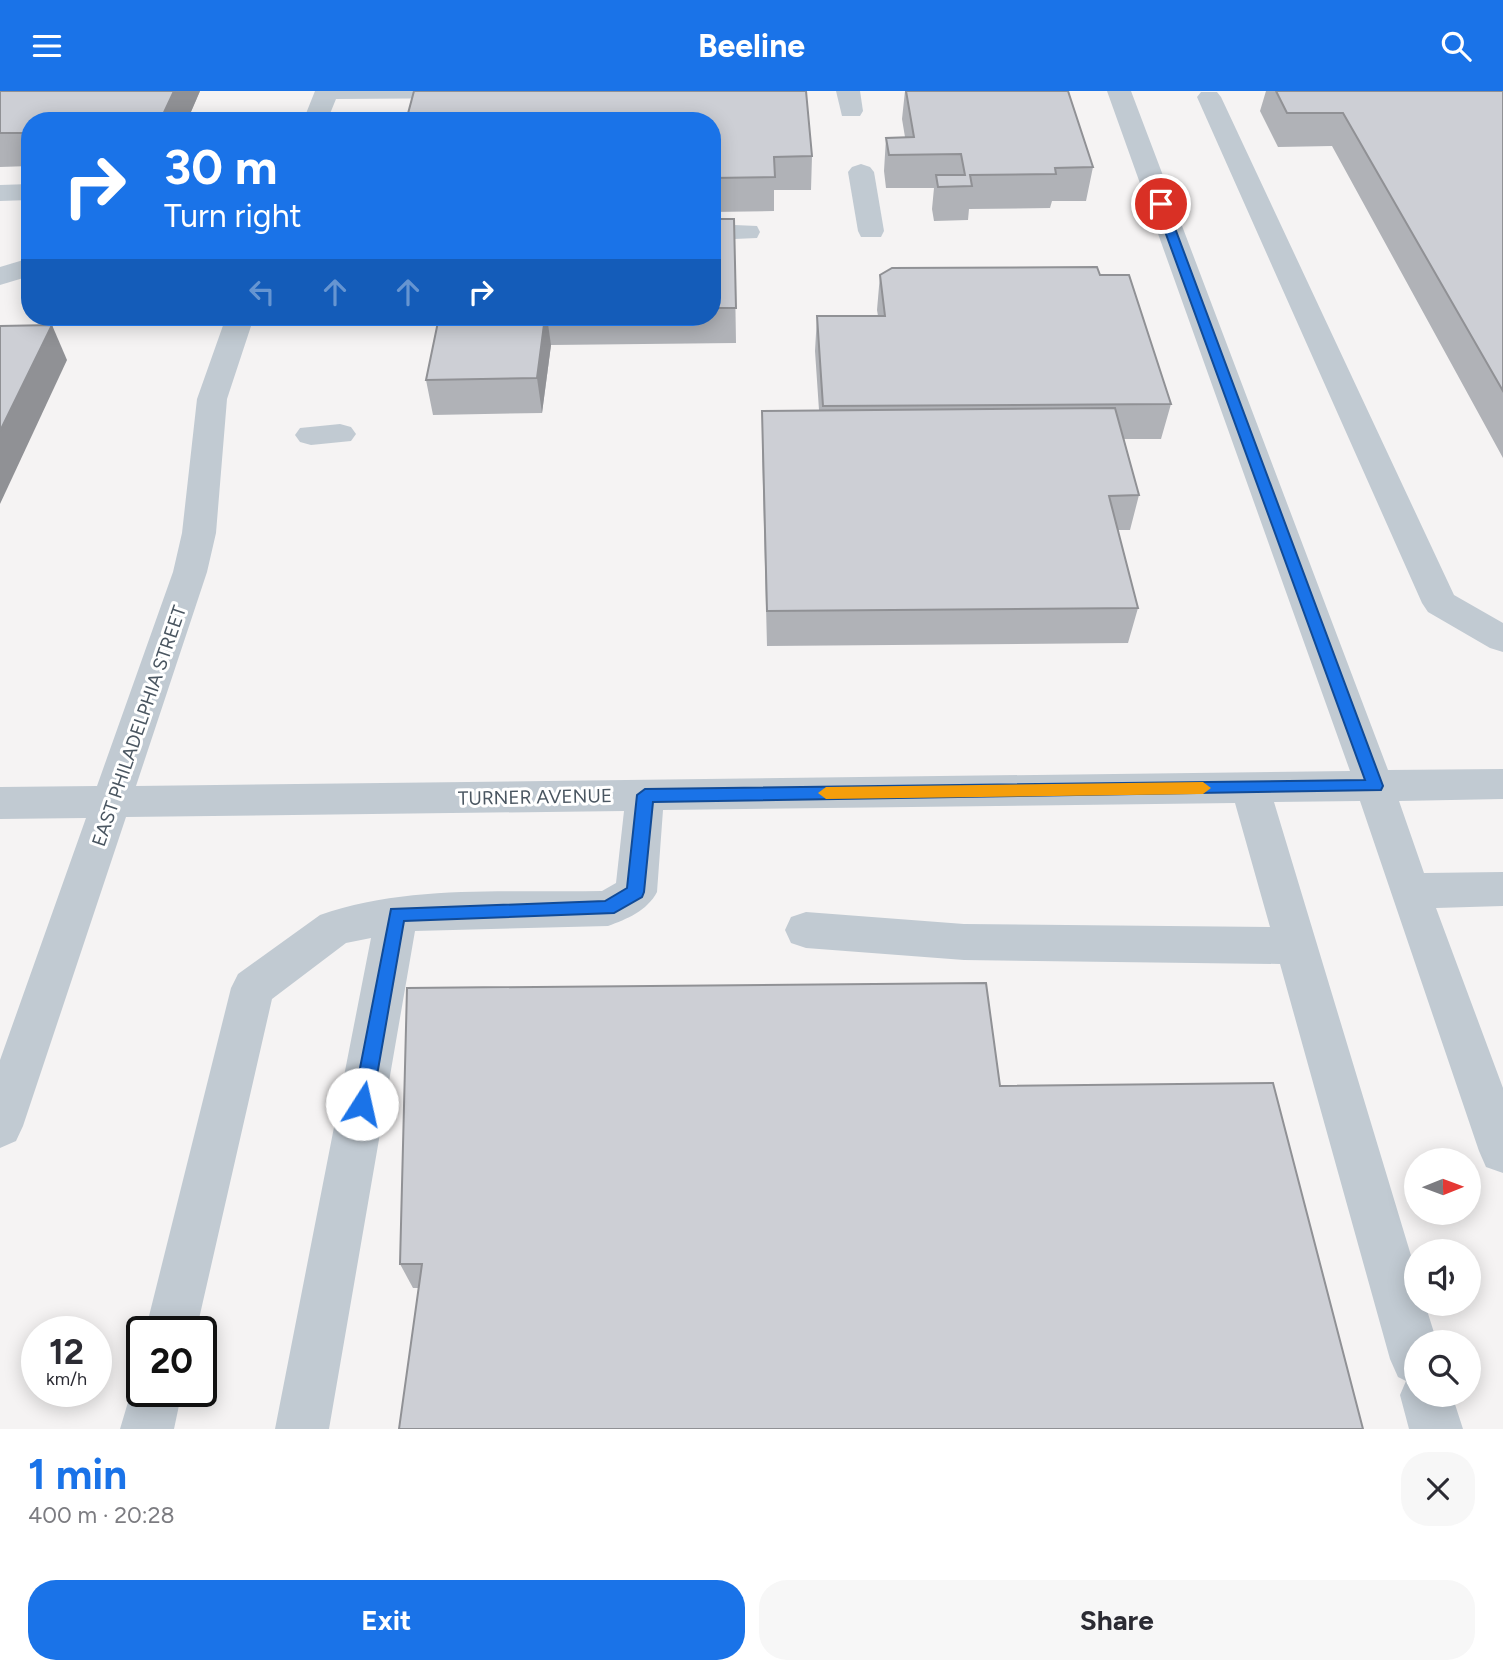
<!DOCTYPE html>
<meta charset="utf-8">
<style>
:root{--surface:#fff;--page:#f7f7f7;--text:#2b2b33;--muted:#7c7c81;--accent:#1a73e8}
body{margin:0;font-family:Figtree,sans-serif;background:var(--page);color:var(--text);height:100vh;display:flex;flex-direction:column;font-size:26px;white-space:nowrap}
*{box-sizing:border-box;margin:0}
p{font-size:23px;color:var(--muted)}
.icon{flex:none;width:38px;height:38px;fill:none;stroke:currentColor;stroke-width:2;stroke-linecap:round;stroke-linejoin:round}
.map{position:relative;height:1338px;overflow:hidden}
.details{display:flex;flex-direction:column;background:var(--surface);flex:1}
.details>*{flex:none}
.top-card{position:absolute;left:21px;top:21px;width:700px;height:214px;border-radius:28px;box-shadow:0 4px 18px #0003;background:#1a73e8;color:#fff;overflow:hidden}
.needle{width:46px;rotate:89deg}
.tools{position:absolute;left:1404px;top:1057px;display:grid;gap:14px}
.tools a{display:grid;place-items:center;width:77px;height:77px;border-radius:50%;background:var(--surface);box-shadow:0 4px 18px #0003;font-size:35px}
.speed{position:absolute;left:21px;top:1225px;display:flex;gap:14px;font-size:35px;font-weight:700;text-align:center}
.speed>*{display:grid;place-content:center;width:91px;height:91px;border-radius:50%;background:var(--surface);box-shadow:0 4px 18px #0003;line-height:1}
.speed small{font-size:18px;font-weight:400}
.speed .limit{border:4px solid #111;border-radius:10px;background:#fff;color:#111}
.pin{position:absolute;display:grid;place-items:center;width:60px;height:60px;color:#fff;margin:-30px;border:4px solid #fff;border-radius:50%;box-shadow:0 2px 7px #0007}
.me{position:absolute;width:77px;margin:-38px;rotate:10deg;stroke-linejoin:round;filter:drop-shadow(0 0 5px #0008)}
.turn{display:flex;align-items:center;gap:24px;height:147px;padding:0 28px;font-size:32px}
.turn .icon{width:91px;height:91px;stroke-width:2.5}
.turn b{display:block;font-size:49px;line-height:60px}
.lanes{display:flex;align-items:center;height:66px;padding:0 28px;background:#0003;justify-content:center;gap:35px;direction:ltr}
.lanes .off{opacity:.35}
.round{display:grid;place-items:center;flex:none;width:74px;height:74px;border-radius:28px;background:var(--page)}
.overview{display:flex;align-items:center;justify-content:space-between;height:119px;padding:0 28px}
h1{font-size:42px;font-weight:700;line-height:52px;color:var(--accent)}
.cta{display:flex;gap:14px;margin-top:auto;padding:14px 28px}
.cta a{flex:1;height:80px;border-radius:28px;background:var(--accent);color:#fff;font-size:28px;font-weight:700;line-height:80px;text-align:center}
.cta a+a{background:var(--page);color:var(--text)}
header{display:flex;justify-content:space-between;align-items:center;height:91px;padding:0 28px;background:var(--accent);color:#fff;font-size:32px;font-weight:700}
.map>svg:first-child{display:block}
</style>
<header><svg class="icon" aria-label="menu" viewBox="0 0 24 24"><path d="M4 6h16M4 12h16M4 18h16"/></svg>Beeline<svg class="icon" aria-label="search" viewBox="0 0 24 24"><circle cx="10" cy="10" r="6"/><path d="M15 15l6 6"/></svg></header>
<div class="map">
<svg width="1503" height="1338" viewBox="0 0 1503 1338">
<rect width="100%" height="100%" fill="#f5f3f3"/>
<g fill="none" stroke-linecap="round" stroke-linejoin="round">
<g fill="#c1cad2" fill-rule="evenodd">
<polygon points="496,0 492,5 484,7 336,8 327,30 303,30 315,0"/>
<polygon points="836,0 860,0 863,20 860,25 842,25"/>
<path d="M1107,0H1131L1388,679L1503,678V708L1399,710L1424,782L1503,781V815L1436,817L1503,997V1082L1486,1076L1479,1060L1360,710L1274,711L1416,1181V1213H1425L1437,1251H1416V1304H1452L1463,1338H1409L1400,1304L1406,1290L1398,1286L1390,1268L1280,873L964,869L806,857L791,852L785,839L791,826L806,821L964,833L1270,836L1235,712L663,719L657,801C647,820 627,828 608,835L415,840L329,1338H275L371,847L346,852L272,908L196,1241H145L231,897L238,883L320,824C408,793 510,802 602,800L616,792L624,720L126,726L23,1035L16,1050L0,1057V969L86,727L0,728V696L97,695L173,481L182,442L197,308L226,226H254L227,308L216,442L207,481L136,695L1350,680Z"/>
<polygon points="1201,1 1217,1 1221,6 1454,504 1503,532 1503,561 1490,557 1428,521 1422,512 1197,6"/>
<polygon points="861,73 870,76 874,81 884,140 881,146 861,146 858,140 848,81 852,76"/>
<polygon points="30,93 30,109 0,110 0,94"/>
<polygon points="712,133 757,135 760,141 757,147 712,149"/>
<polygon points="30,167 30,185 0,194 0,176"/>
<polygon points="340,333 351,336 356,343 351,350 311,354 300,351 295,344 300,337"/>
<polygon points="142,1280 142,1300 182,1300 174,1338 120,1338 137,1281"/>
</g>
</g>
<g fill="#b0b2b7">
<polygon points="0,0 200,0 187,30 30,30 30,75 0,76"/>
<polygon points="905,0 1068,0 1093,76 1086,110 1052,110 1050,117 969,118 968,129 934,130 932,118 934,97 886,97 884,80 886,47 905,46 902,28"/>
<polygon points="1266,0 1503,0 1503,367 1332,55 1278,56 1260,20"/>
<polygon points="712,30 812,65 811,99 774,99 774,120 712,121"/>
<polygon points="712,128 734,128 736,252 551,254 542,322 433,324 426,289 438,229 438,226 712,226"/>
<polygon points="880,184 1100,184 1171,313 1161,348 1124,348 1139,404 1130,439 1118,439 1138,517 1128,552 767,555 762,355 762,320 819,319 815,260 817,225 878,225 877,219"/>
<polygon points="986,892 419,1197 413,1197 400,1173"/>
</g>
<g fill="#909195">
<polygon points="174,0 200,0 187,30 160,30"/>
<polygon points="545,226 547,226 551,254 542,322 537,287"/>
<polygon points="52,234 67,269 0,413 0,340"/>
</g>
<g fill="#cdcfd5" stroke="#909195" stroke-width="2">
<polygon points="0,0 174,0 160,30 30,30 30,42 0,42"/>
<polygon points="414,0 806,0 812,65 774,66 775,86 712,87 712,30 406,30"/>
<polygon points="906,0 1068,0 1093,76 1055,77 1056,83 970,84 972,95 938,96 936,84 965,84 961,63 889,64 886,47 914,46"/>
<polygon points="1276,0 1503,0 1503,300 1343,22 1287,22"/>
<polygon points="712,128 734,128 736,217 712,217"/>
<polygon points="1097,176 1100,184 1129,184 1171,313 823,315 817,225 885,225 880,184 892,177"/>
<polygon points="439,226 545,226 537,287 426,289"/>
<polygon points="52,234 0,340 0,235"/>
<polygon points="1115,317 1139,404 1109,405 1138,517 767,520 762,320"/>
<polygon points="986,892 1000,995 1273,992 1363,1338 399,1338 422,1173 400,1173 407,897"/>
</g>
<polygon fill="#1a73e8" stroke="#114b97" stroke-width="2" points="1161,109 1166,113 1383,695 1381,699 653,711 644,801 642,806 614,822 404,830 372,1013 369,1019 362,1022 355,1019 353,1013 391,818 605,810 627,797 637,704 645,698 1365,689 1155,113"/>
<polygon fill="#f59e0b" points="1203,691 1211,697 1203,703 826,708 818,702 826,696"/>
<g text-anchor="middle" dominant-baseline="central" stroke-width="6" stroke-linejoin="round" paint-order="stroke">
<g font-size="19" fill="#4a5661" stroke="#fff">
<text transform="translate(139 635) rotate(-71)">EAST PHILADELPHIA STREET</text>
<text transform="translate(535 706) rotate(-1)">TURNER AVENUE</text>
</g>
</g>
</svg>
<div class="tools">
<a><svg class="needle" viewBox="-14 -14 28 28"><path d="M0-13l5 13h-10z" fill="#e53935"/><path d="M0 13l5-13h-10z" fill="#7c7c81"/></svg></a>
<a><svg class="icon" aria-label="sound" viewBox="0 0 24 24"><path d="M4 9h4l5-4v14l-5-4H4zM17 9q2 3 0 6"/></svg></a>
<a><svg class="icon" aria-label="search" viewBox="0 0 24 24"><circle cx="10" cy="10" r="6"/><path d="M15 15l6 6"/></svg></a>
</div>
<div class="speed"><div>12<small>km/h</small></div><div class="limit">20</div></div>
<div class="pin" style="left:1161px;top:113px;background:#d93025"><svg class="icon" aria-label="arrive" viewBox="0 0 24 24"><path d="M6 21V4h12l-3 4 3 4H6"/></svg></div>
<svg class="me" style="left:362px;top:1013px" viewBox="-20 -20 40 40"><circle r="19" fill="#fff"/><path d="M0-13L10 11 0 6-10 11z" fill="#1a73e8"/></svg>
<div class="top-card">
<div class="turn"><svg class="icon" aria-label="right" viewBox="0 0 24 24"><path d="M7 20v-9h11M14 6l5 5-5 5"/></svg><div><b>30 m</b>Turn right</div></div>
<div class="lanes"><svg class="icon off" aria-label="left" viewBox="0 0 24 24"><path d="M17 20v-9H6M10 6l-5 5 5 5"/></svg><svg class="icon off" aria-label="ahead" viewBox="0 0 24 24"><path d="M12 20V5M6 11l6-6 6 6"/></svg><svg class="icon off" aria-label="ahead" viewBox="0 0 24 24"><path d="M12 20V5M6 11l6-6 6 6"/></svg><svg class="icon" aria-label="right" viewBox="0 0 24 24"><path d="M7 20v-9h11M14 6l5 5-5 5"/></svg></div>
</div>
</div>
<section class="details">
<div class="overview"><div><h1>1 min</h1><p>400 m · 20:28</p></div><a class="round"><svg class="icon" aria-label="close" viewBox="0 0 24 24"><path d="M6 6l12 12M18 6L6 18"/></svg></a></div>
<div class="cta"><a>Exit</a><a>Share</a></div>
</section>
